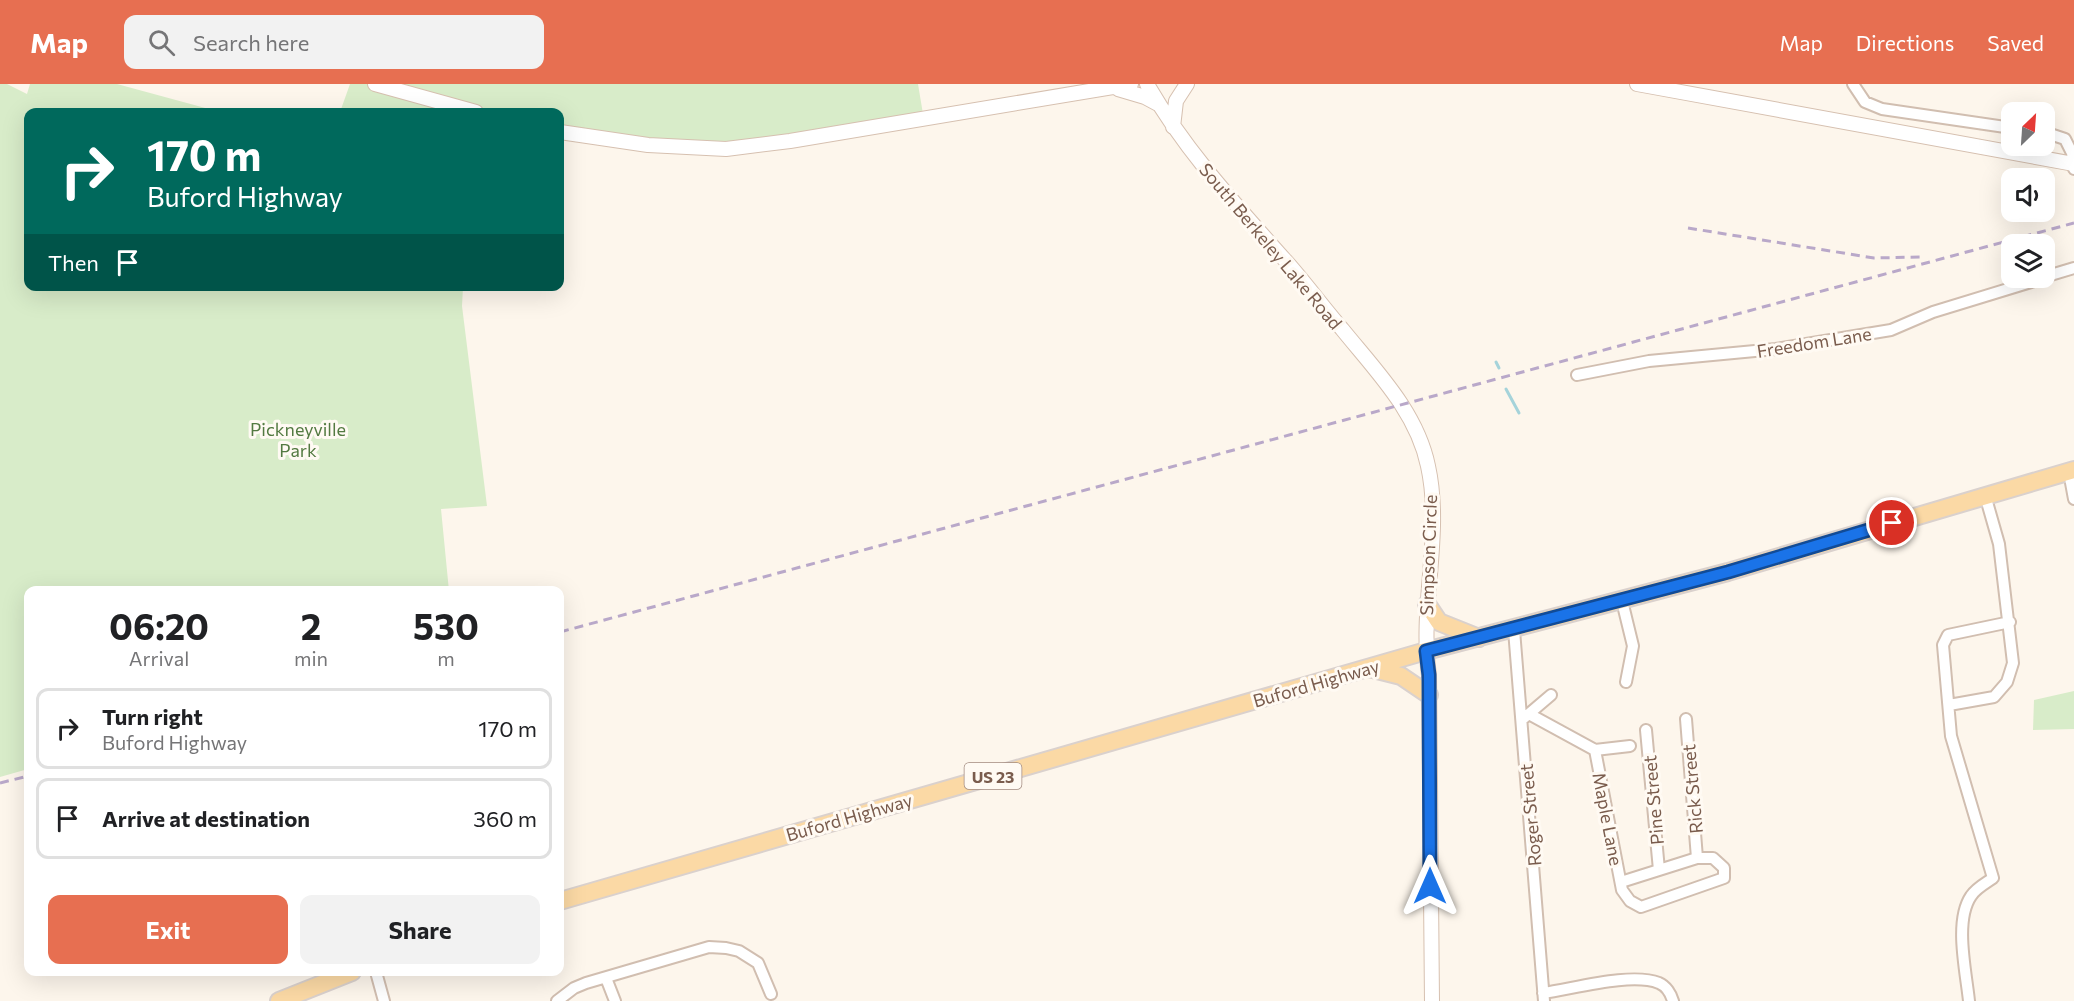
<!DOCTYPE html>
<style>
:root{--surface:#fff;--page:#f2f2f2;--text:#202124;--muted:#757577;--line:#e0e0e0;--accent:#e76f51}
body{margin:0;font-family:Commissioner,sans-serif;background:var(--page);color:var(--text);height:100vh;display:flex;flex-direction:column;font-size:22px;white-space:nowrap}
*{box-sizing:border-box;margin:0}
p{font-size:20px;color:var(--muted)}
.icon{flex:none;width:33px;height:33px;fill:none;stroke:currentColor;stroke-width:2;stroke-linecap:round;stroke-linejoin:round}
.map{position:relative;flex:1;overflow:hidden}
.sheet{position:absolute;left:24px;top:502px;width:540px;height:390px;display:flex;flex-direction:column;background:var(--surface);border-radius:12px;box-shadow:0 6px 24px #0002}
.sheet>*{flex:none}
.top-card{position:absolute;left:24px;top:24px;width:540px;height:183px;border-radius:12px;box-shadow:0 6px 24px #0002;background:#00695c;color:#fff;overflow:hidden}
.needle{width:39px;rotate:25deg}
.controls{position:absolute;left:2001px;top:18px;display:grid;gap:12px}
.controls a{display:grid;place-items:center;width:54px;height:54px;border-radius:12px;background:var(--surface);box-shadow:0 6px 24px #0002;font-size:30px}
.pin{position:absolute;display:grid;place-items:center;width:51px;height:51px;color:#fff;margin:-26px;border:3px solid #fff;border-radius:50%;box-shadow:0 2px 6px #0007}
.me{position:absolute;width:66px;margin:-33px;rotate:0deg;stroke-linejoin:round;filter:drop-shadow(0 0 4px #0008)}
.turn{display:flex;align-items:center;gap:21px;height:126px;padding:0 24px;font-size:27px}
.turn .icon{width:78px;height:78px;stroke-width:2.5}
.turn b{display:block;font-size:42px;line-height:51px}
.then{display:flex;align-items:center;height:57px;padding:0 24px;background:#0003;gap:12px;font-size:22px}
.eta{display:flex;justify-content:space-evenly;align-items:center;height:102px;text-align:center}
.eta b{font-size:36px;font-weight:700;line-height:42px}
.action{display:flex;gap:12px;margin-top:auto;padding:12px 24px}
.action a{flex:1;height:69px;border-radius:12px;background:var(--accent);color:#fff;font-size:24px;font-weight:700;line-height:69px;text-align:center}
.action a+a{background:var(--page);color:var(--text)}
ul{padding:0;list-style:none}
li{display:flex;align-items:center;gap:18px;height:81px;margin:0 12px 9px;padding:0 12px;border:3px solid var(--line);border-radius:12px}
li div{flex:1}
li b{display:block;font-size:22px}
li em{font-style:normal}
header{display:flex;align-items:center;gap:36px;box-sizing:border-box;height:84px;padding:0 30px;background:var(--accent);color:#fff}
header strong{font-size:28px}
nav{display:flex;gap:33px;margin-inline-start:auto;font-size:21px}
.search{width:420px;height:54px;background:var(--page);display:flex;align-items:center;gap:15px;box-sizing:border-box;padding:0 21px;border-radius:12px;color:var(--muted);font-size:22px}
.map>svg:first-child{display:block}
.green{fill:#d8ecc9}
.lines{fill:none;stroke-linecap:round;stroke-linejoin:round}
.stream{stroke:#a5d3da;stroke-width:3}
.street-casing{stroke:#d1beb0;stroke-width:14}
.secondary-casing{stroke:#d6c0b0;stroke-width:16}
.primary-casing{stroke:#dad1cd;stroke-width:20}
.street{stroke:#fff;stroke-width:10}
.secondary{stroke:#fff;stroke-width:14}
.primary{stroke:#fbd9a5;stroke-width:16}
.rail{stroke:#b9a8c9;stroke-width:3;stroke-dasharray:9 6;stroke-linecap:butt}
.route-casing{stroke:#114b97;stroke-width:15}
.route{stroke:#1a73e8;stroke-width:10}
.labels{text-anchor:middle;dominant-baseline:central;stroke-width:6;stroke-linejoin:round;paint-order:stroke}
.shield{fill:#fffaf3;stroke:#a28b7f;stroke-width:1.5}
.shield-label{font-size:16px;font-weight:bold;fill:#7a5c4d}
.street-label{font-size:18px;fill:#7a5c4d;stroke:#fffaf3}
.park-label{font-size:18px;fill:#537a41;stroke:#fffaf3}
</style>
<header>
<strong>Map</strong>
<div class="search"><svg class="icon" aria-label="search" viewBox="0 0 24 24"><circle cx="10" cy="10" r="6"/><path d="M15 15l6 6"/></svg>Search here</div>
<nav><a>Map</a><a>Directions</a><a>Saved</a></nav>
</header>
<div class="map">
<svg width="2074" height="917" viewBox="0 0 2074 917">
<rect width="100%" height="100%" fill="#fdf6ec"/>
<path class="green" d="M0 0H7L27 10 30 0H117L220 28H28V202L463 203 462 222 487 422 441 425 449 507H28V685L0 693Z
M350 0H918L923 30 724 60 649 56 560 42V28H509L495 25 485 28H340Z
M2074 607V645L2033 646 2034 616Z"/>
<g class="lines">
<path class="stream" d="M1496 278 1499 284
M1506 305 1519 329"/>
<g class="street-casing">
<path id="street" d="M1853 0 1865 18 1882 25 2012 44
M2044 48 2065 55 2072 69 2074 85
M2044 193 2074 184
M1577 291 1649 277 1776 265 1891 246 1933 228 2044 194
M2069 388 2074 415
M1622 517 1633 562 1626 598
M1514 546 1544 917
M1949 621 1994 613 2007 598 2013 579 1999 460 1985 411
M1529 630 1595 666 1622 806 1630 817 1641 823 1724 794V784L1713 774H1697L1621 798
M1524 634 1551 611
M1686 635 1697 774
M1646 646 1659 786
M1595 666 1630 662
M376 888 384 917
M606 894 615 917
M1543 909C1573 905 1631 888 1659 899 1666 902 1671 910 1673 917
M557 917 574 904 586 899 709 863 726 864 739 867 758 879 771 910
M1969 917C1966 887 1954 837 1971 812 1976 804 1986 799 1993 794L1951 652 1943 561 1948 551 2010 538"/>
</g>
<g class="secondary-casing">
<path id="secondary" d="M375 0 476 28
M1147 0C1184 65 1234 119 1284 175 1304 197 1322 222 1342 245 1376 287 1417 328 1428 382 1443 450 1419 522 1429 591L1432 917
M1637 0 2074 80
M1118 5 1145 13 1158 20
M1173 43 1176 17 1187 0
M560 48 648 61 726 65 790 57 1131 0"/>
</g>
<g class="primary-casing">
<path id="primary" d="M1427 520 1439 538 1479 554
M1369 584 1401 592 1429 611
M560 817 1426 567 1728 488 2074 386
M279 917 352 888"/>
</g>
<use href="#street" class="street"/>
<use href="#secondary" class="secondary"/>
<use href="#primary" class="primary"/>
<path class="rail" d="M1688 144 1874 174 1920 173
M560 548 2074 139
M0 699 28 692"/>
</g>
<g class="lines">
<g class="route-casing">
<path id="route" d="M1430 802 1429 591 1426 567 1728 488 1892 439"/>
</g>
<use href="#route" class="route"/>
</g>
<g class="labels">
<rect class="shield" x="964.5" y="679" width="57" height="26" rx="4.5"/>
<g class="shield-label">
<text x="993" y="692">US 23</text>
</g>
<g class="street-label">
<text transform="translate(1271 162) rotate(50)">South Berkeley Lake Road</text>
<text transform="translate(1814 258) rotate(-9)">Freedom Lane</text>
<text transform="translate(1428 471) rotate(-88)">Simpson Circle</text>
<text transform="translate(1316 599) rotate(-16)">Buford Highway</text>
<text transform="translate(1692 705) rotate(-95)">Rick Street</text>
<text transform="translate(1653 716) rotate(-95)">Pine Street</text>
<text transform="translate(1530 731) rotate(-95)">Roger Street</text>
<text transform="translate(849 733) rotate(-16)">Buford Highway</text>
<text transform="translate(1608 735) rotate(79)">Maple Lane</text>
</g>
<g class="park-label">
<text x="298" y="345">Pickneyville<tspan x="298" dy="21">Park</tspan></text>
</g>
</g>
</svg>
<div class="controls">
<a><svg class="needle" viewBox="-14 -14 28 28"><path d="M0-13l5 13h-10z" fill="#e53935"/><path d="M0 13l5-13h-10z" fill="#757577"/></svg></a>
<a><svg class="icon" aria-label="sound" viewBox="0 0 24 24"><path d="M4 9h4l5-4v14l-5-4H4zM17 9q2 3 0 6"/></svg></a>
<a><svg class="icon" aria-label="layers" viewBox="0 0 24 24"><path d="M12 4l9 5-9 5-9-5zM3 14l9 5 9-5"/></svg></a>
</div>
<div class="pin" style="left:1892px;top:439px;background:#d93025"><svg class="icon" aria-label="arrive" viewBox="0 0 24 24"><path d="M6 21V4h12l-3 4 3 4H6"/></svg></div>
<svg class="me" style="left:1430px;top:802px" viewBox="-20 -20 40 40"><path d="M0-17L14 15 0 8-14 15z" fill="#1a73e8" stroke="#fff" stroke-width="4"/></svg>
<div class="top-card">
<div class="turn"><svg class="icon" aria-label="right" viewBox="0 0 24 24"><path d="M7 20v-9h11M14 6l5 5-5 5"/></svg><div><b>170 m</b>Buford Highway</div></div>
<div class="then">Then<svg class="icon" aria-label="arrive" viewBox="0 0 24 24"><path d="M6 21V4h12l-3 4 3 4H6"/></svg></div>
</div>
<section class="sheet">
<div class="eta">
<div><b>06:20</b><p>Arrival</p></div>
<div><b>2</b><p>min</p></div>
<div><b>530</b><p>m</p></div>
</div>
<ul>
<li><svg class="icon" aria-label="right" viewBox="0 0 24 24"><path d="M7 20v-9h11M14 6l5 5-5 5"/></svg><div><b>Turn right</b><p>Buford Highway</p></div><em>170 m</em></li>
<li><svg class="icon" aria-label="arrive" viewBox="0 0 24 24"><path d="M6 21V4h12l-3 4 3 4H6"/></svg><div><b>Arrive at destination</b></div><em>360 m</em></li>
</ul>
<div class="action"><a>Exit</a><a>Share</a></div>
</section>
</div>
